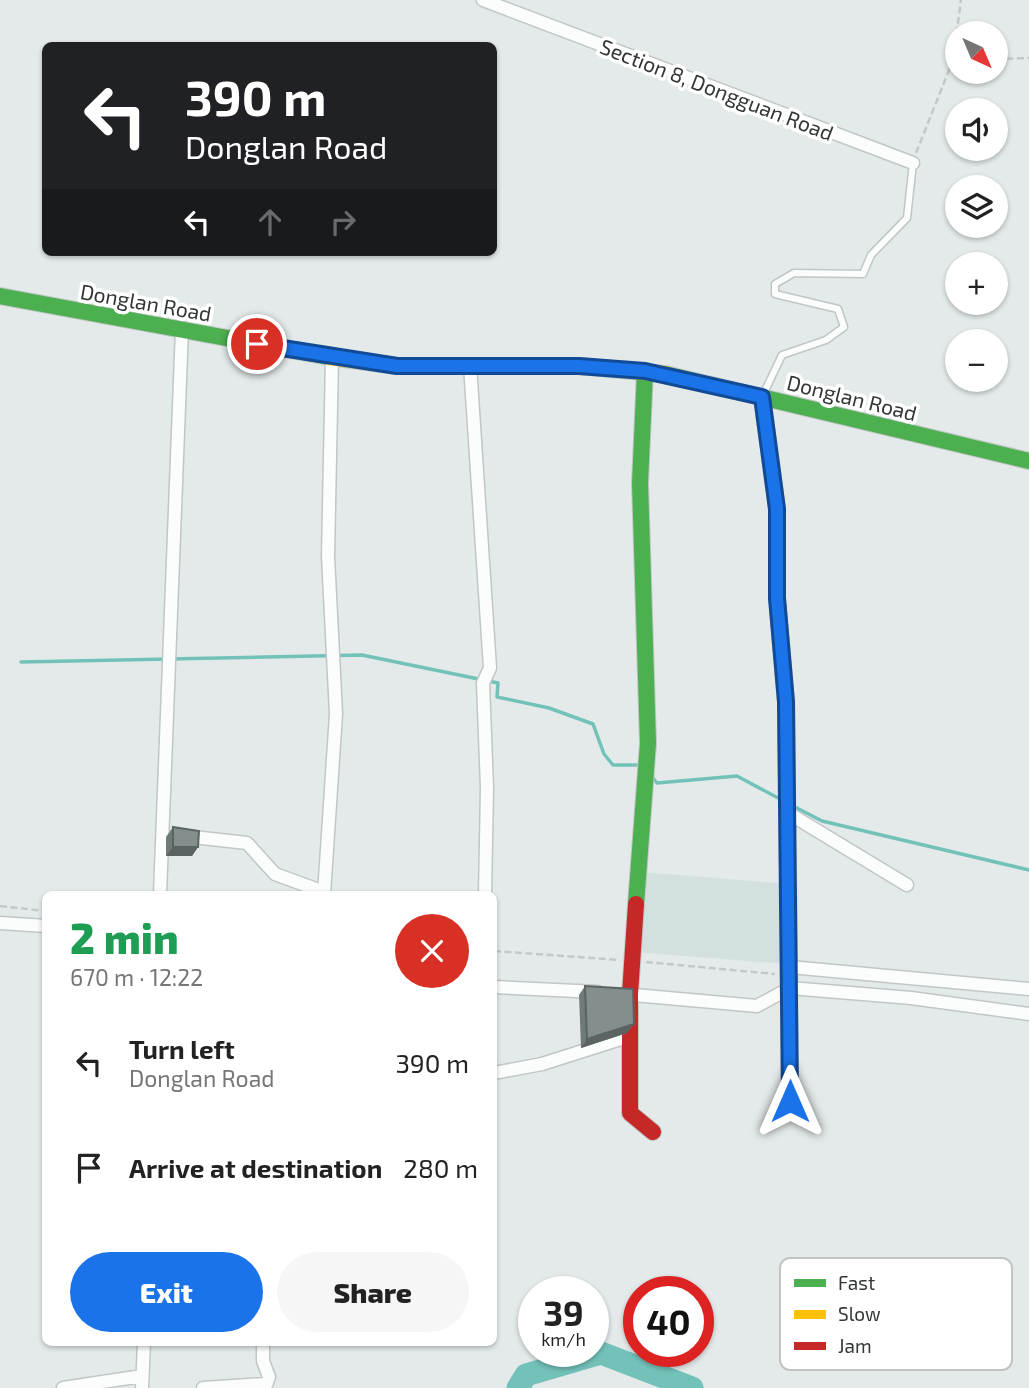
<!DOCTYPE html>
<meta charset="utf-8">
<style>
:root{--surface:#fff;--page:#f6f6f6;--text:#222;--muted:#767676;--accent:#1a73e8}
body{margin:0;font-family:"Exo 2",sans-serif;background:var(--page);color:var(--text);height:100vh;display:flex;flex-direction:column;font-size:26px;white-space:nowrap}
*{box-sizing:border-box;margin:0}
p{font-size:23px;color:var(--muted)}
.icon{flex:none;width:38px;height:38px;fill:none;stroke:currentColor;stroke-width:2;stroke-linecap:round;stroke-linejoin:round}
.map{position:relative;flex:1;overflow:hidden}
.drawer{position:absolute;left:42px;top:891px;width:455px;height:455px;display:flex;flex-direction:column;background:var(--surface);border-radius:10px;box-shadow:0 2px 5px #0004}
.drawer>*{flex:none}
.top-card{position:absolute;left:42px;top:42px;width:455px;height:214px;border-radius:10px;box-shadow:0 2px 5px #0004;background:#202124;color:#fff;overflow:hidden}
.needle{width:46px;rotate:136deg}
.controls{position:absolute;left:945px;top:21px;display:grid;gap:14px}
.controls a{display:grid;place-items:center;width:63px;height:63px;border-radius:50%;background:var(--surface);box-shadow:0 2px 5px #0004;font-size:35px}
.speed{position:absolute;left:518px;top:1276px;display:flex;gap:14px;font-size:35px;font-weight:700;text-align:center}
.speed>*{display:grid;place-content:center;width:91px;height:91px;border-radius:50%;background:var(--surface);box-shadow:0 2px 5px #0004;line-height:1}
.speed small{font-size:18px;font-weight:400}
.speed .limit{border:10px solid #d22;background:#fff;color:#111}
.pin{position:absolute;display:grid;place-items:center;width:60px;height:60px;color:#fff;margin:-30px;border:4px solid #fff;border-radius:50%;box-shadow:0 2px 7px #0007}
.me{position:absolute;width:77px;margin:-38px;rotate:0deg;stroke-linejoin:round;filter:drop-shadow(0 0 5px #0008)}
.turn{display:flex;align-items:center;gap:24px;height:147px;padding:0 28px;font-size:32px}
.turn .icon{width:91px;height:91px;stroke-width:2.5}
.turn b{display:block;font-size:49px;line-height:60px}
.lanes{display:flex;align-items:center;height:66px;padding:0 28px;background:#0003;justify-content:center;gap:35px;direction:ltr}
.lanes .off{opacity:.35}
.round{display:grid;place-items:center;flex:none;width:74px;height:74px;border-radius:37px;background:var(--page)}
.overview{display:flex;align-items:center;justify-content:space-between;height:119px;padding:0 28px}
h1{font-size:42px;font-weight:800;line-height:52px;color:#1e9e55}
.cta{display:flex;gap:14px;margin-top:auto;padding:14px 28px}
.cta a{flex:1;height:80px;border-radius:42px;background:var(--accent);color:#fff;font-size:28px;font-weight:800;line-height:80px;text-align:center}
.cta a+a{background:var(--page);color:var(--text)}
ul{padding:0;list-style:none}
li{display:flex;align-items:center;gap:21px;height:105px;padding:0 28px}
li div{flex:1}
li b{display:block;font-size:26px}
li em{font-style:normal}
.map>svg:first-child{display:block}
.built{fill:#d2e1e0}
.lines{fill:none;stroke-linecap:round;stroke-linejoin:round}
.stream{stroke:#73c2ba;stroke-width:3.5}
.river{stroke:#73c2ba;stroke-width:23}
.lane-casing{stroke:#c1c6c6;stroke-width:9}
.street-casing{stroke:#c1c6c6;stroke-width:15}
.fast-casing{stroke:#c1c6c6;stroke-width:18}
.slow-casing{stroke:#c1c6c6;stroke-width:18}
.jam-casing{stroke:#c1c6c6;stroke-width:18}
.path{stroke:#c5c8c8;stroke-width:2.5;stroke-dasharray:7 3.5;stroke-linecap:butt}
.lane{stroke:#fbfcfc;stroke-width:6}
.street{stroke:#fbfcfc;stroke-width:12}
.fast{stroke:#4caf50;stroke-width:16}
.slow{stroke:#ffc107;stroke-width:16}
.jam{stroke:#c62828;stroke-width:16}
.wall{fill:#717a7a}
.shaded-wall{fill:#5c6363}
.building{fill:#838e8e;stroke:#5c6363;stroke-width:2}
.route-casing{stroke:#114b97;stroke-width:18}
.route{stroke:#1a73e8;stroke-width:12}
.labels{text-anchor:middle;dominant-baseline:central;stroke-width:7;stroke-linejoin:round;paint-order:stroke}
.street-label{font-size:21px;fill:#323736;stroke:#fff}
.key{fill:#fff;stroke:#c2c3c3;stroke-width:2}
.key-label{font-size:19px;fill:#323736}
</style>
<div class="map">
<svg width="1029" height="1388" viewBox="0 0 1029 1388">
<rect width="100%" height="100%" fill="#e4eaea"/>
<path class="built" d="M641 872 788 884 787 964 635 952Z"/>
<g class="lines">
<path class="stream" d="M21 662 362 655 498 683 497 697 549 708 593 724 604 754 613 765H640
M653 778 657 783 737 776 780 799
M793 806 822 821 1029 870"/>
<path class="river" d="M518 1388 526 1375 601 1353 692 1388"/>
<g class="lane-casing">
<path id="lane" d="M763 395 782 355 826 340 844 327 838 309 775 294V284L794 273 863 274 871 255 907 218 913 163"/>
</g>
<g class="street-casing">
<path id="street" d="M483 0 913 163
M470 365 490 668 483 683 487 788 485 894
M788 813 907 885
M184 836 247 843 275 874 324 892
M160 894 182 329
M324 894 336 714 328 556 332 358
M0 923 46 926
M790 967 1029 989
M494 987 598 992
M623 994 757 1006 790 988 911 998 1029 1014
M494 1073 542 1064 630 1036
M263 1342V1361L269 1377 265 1388
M63 1388 142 1376
M142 1388 144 1342
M203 1388 265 1384"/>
</g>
<g class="fast-casing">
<path id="fast" d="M0 296 329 357
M665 374 1029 461
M762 397 777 509V599L786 702 789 961
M636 904 648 743 640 483 645 371"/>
</g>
<g class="slow-casing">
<path id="slow" d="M329 357 397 366H579L665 374"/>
</g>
<g class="jam-casing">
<path id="jam" d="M636 904 630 994V1113L653 1132
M789 961 790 1101"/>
</g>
<path class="path" d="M996 59 1029 58
M916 153 953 60 961 0
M0 906 46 911
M494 951 618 960
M646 962 775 974"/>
<use href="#lane" class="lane"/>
<use href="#street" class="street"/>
<use href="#fast" class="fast"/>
<use href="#slow" class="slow"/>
<use href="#jam" class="jam"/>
</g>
<path class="wall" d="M173 827 198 847 192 856H166V837Z
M585 986 627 1033 581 1048 579 995Z"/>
<path class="shaded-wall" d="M173 847H198L192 856H166Z
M634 1024 627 1033 581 1048 587 1039Z"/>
<path class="building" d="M173 827 199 831 198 847H173Z
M585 986 633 989 634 1024 587 1039Z"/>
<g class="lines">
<g class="route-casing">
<path id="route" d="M257 344 397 366H579L645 371 762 397 777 509V598L786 702 790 1101"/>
</g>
<use href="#route" class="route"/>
</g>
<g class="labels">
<g class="street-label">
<text transform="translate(717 89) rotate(21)">Section 8, Dongguan Road</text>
<text transform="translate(146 302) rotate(10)">Donglan Road</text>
<text transform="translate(852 397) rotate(14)">Donglan Road</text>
</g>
</g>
<rect x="780" y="1258" width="232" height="112" rx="10" class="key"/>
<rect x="794" y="1279" width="32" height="8" fill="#4caf50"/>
<rect x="794" y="1310" width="32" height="9" fill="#ffc107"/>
<rect x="794" y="1342" width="32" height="8" fill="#c62828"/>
<g class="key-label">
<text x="838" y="1290">Fast</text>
<text x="838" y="1321">Slow</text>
<text x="838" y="1353">Jam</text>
</g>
</svg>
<div class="controls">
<a><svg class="needle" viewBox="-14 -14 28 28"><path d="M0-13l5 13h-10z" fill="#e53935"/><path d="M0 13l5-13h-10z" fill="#767676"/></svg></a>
<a><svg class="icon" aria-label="sound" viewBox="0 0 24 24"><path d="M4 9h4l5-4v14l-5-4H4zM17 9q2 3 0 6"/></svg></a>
<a><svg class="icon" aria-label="layers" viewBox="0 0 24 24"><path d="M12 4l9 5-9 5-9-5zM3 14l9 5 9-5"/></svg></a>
<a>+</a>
<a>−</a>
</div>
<div class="speed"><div>39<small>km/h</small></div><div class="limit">40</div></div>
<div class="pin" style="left:257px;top:344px;background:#d93025"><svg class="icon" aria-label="arrive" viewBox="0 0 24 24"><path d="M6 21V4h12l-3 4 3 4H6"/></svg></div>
<svg class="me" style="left:790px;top:1101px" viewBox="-20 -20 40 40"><path d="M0-17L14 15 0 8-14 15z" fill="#1a73e8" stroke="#fff" stroke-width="4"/></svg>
<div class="top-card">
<div class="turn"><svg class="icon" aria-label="left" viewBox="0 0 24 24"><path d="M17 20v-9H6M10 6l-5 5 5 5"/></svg><div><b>390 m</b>Donglan Road</div></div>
<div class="lanes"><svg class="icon" aria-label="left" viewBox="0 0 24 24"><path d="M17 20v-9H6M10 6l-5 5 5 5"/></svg><svg class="icon off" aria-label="ahead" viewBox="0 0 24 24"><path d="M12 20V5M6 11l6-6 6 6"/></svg><svg class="icon off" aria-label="right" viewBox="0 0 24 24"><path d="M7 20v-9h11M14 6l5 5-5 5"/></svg></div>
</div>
<section class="drawer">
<div class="overview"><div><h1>2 min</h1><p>670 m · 12:22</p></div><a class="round" style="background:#d93025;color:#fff"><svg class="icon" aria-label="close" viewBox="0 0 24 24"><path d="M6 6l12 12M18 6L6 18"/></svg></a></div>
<ul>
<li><svg class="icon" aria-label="left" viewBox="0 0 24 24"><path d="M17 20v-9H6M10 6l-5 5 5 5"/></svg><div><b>Turn left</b><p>Donglan Road</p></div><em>390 m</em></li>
<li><svg class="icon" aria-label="arrive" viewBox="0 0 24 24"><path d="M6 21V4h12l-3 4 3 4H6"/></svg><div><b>Arrive at destination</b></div><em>280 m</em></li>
</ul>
<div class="cta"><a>Exit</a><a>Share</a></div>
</section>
</div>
